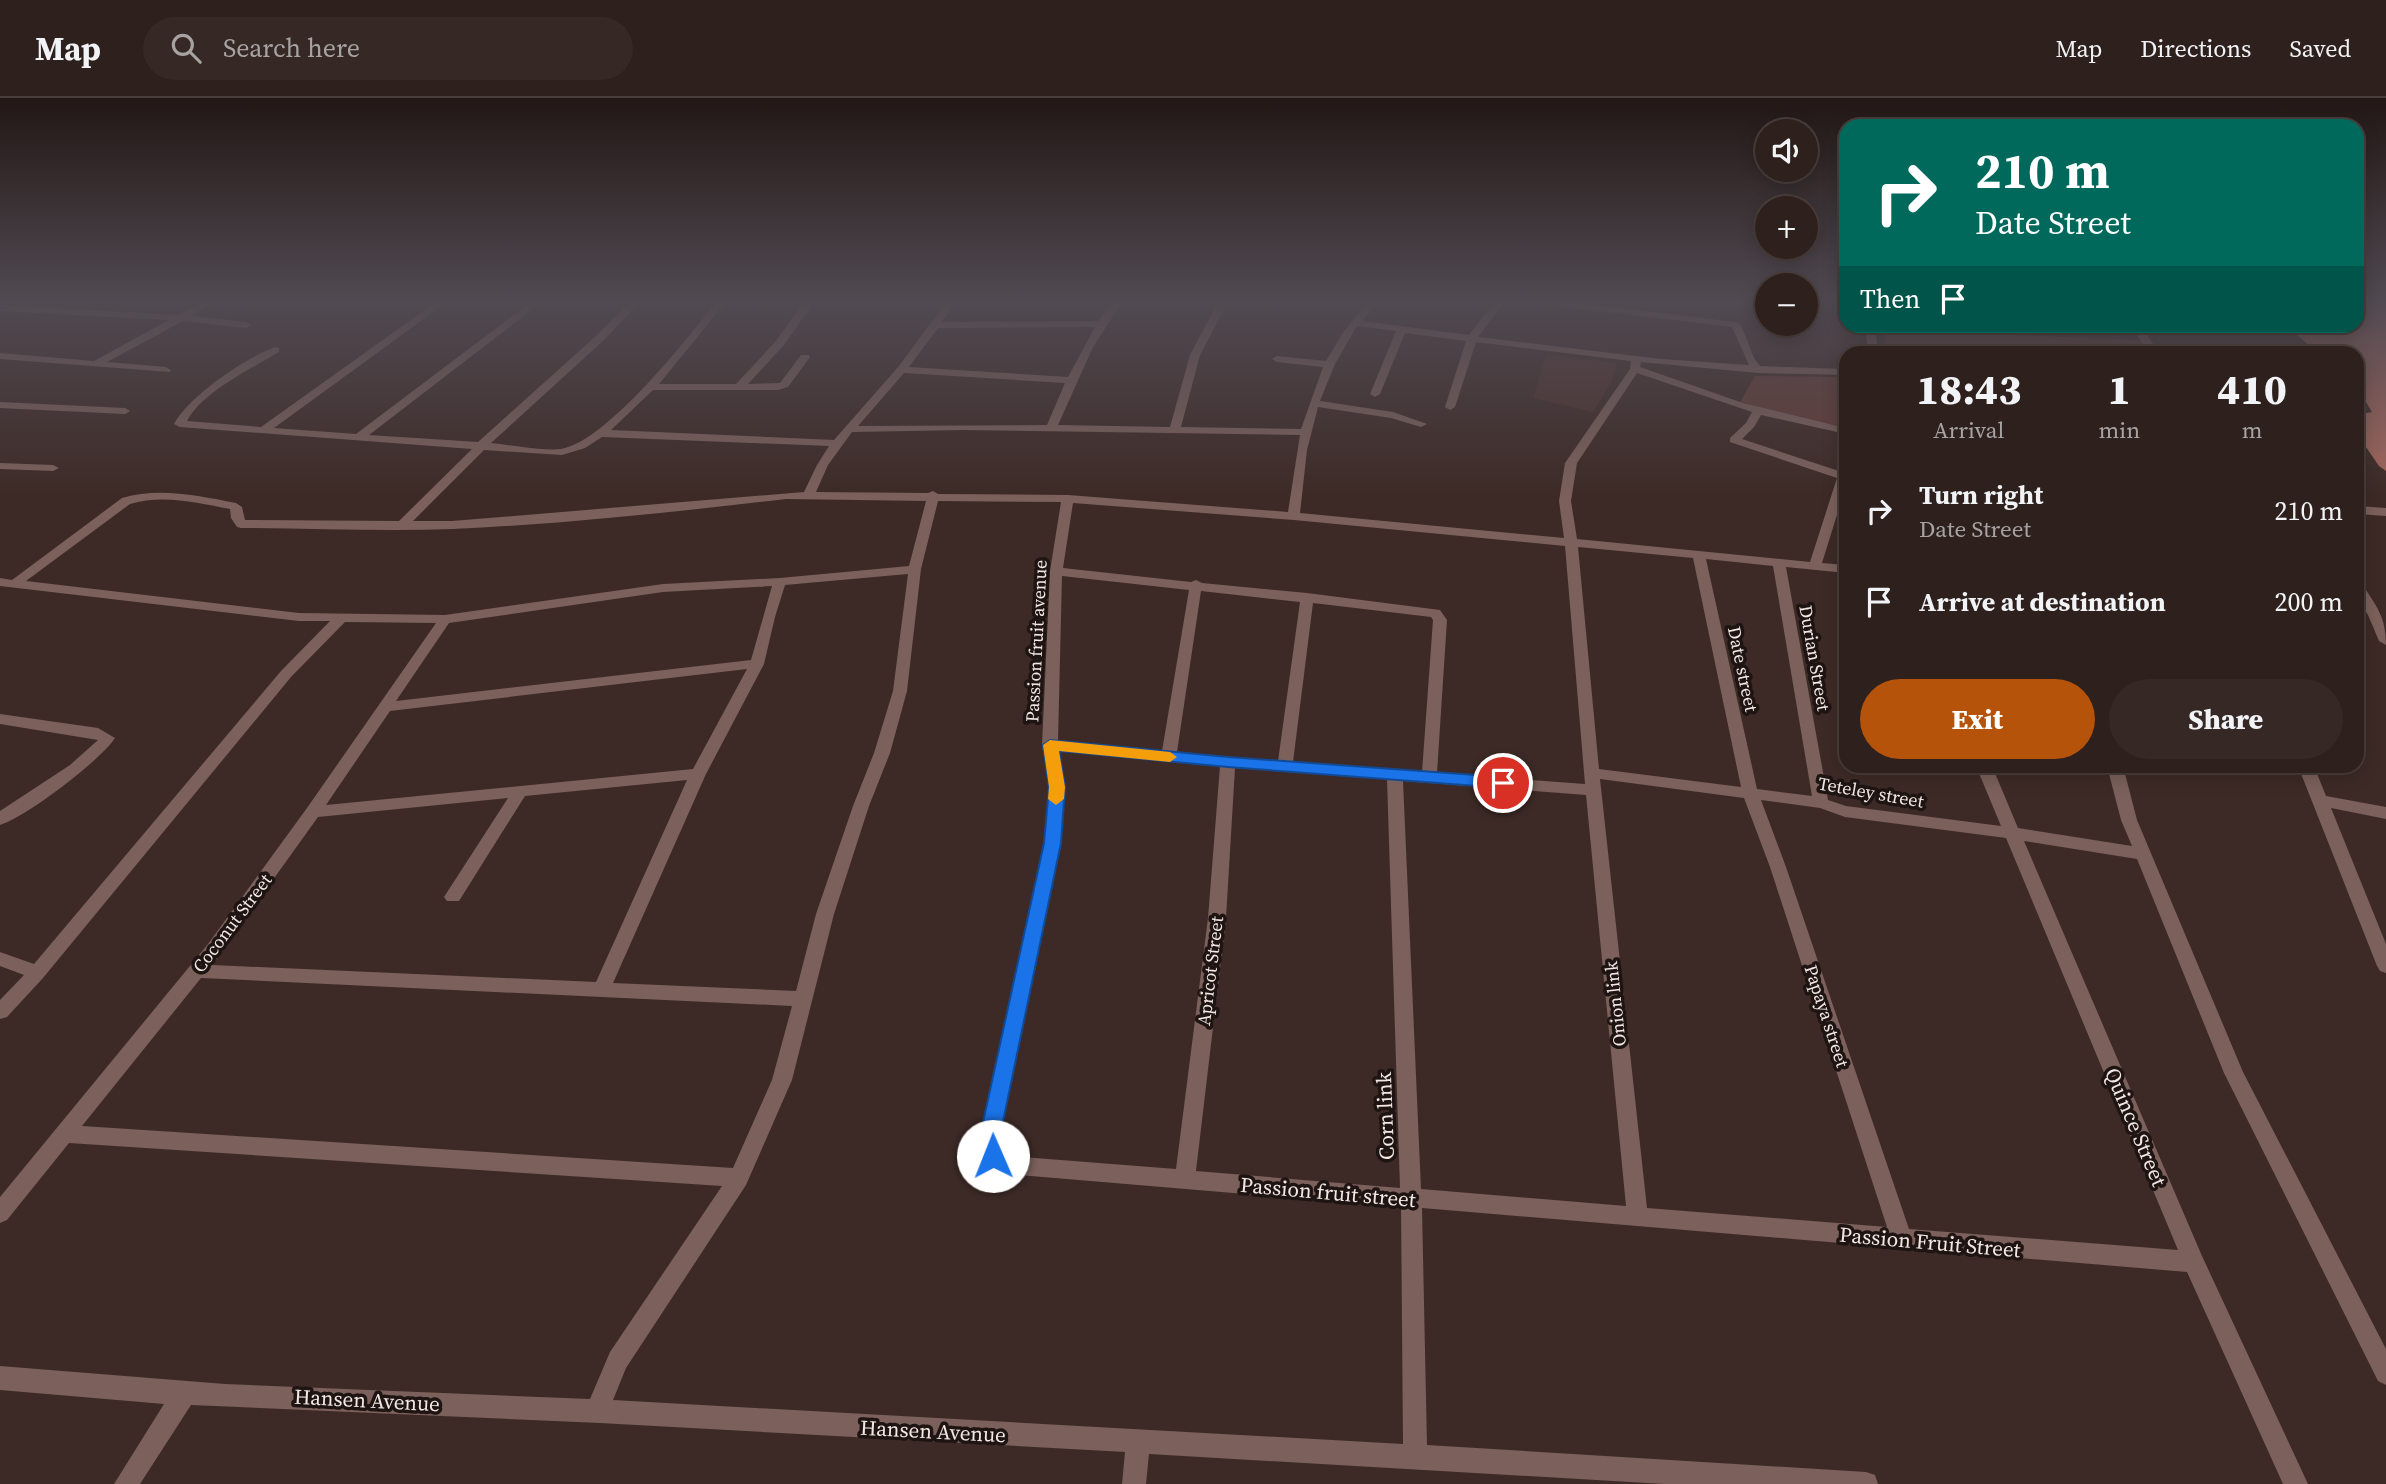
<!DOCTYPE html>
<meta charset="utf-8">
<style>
:root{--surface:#2e201c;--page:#362825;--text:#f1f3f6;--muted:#a7a3a3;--line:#493e3b;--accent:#b45309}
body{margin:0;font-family:"Source Serif 4",serif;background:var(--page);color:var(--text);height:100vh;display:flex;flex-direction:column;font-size:26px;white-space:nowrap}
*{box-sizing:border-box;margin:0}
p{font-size:23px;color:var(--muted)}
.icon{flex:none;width:38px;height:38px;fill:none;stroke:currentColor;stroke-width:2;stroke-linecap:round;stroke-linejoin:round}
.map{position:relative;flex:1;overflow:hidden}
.drawer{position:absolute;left:1839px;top:248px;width:525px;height:427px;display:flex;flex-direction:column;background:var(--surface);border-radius:21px;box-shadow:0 4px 18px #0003,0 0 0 2px var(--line)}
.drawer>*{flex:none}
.hud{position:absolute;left:1839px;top:21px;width:525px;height:214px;border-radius:21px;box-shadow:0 4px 18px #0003,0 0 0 2px var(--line);background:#00695c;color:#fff;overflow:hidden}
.tools{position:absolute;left:1755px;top:21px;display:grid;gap:14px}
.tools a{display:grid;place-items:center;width:63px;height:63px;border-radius:50%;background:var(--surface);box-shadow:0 4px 18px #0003,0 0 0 2px var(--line);font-size:35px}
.pin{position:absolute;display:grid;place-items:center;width:60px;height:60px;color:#fff;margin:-30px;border:4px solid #fff;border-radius:50%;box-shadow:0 2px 7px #0007}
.me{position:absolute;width:77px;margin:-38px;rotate:359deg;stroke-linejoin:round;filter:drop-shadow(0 0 5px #0008)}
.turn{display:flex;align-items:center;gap:24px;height:147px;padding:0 21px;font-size:32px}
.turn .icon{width:91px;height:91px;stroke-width:2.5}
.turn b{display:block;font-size:49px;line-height:60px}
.then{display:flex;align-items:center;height:66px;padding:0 21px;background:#0003;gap:14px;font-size:26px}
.eta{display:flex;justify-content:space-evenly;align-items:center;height:119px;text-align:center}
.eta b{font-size:42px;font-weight:800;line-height:49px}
.cta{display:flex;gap:14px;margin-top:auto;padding:14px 21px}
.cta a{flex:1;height:80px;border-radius:42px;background:var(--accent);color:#fff;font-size:28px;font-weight:800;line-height:80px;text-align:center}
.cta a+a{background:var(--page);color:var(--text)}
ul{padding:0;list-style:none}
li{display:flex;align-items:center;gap:21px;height:91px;padding:0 21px}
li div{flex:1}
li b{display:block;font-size:26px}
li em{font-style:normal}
header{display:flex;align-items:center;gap:42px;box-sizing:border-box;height:98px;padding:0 35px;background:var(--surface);border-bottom:2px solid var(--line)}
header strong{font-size:33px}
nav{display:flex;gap:38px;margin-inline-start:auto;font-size:24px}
.search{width:490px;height:63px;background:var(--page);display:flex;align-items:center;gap:18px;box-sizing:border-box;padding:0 24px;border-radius:38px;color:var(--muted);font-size:26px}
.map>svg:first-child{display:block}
.built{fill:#4c312c}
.green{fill:#633b34}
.water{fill:#a4685d}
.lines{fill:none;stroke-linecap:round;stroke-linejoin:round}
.street{fill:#7b605b;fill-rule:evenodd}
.route{fill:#1a73e8;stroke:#114b97;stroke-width:2}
.slow{fill:#f59e0b}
.labels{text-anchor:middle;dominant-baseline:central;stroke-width:7;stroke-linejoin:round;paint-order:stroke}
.street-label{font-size:18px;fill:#f4e7e4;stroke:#1e1513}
.near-street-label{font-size:21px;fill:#f4e7e4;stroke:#1e1513}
</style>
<header>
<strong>Map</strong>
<div class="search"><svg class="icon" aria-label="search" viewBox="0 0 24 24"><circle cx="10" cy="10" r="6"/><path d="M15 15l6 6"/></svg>Search here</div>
<nav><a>Map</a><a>Directions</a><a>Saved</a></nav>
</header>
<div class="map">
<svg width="2386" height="1386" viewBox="0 0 2386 1386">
<rect width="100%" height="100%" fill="#3d2a26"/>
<path class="built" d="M1546 257 1617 265 1611 285 1593 314 1533 300Z"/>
<path class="green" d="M1884 232 2141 242 2152 255H1886Z
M1755 278 1846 279V329L1801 321 1740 304Z"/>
<path class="water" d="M2357 204H2386V373L2379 368 2357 336V317L2372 314 2357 289V256L2307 255 2312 250 2287 228H2357Z"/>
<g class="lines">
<path class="street" d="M203 204H215L191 218 246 224 251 227 246 230 183 223 107 264 166 269 171 272 170 274 0 261V255L94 263 169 222 0 213V207L179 217Z
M436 204H447L274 330 356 336 531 204H542L369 337 478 344 596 238 630 204H640L604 242 491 345C511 347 541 353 561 351 606 344 688 240 716 204H726L659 286H736L776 243 804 204H814L784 247 748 286 780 285 801 257H809L810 259 788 289 778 292H653L611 332 834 342 899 268 946 204H956L942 224 1098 223 1112 204H1122L1093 249 1058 327 1170 329 1190 257 1218 204H1228L1200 257 1181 329 1301 331 1323 269 1277 264 1272 261 1277 258 1326 263 1344 233 1368 204H1378L1362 223 1469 237 1494 204H1504L1478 239 1661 261 1749 267 1732 229 1549 207 1544 204H1570L1736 224 1741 227 1754 260 1760 268 1846 271V277L1758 275 1641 264 1640 269 1743 305 1846 330V336L1761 317 1754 329 1742 341 1839 373 1842 368 1846 367V388L1822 465 1846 467V475L1786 469 1828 702 1846 708 2001 728 1976 668H1992L2018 730 2132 748 2121 722 2107 668H2123L2137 722 2243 974 2386 1251V1287L2378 1283 2224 975 2137 761 2024 743 2202 1158 2308 1386H2283L2187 1174 1422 1110 1427 1347 1866 1374 1875 1377 1878 1386H1664L1149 1356 1146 1386H1122L1125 1354 600 1325 191 1307 140 1386H114L164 1306 0 1292V1268L225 1286 590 1301 610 1254 722 1088 69 1045 7 1122 0 1125V1099L208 846 307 710 436 525 345 524 291 579 43 880 7 919 0 921V902L24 877 0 868V854L34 866 281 573 330 523H299L0 488V480L12 482 122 400C160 389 198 398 236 405L242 409 245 422 399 423 472 351 180 329 174 326C189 298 245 260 275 249L279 250V254C251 271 202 294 187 323L261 329ZM1357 228 1396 233 1370 296 1375 299 1380 296 1405 235 1466 243 1445 309 1450 312 1455 309 1476 244 1631 263 1630 271 1565 365 1559 403 1564 440 1300 415 1307 352 1318 309 1391 320 1421 329 1427 326 1393 314 1320 303 1335 266ZM1095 229 1068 279 909 269 938 230ZM904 275 1065 285 1047 327 858 328ZM1637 275 1752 314 1746 325 1730 340V344L1837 380 1810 464 1577 441 1571 403 1577 365ZM964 332 1300 337 1288 414 1068 397 938 396 933 393 928 395 816 394 828 367 852 334ZM602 339 829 348 817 367 804 394 452 423H413L484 352 562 357 585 350ZM786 401 926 403 909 468 780 480 663 486 445 517 299 515 26 483 130 406C163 396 198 405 230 411L231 420 237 429 241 430C312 430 383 434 453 431 564 426 676 414 786 401ZM938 403 1061 404 1050 473 1042 647 1049 689 1045 745 980 1038 986 1064 1008 1076 1401 1109 1403 1346 613 1302 626 1270 746 1087 792 982 834 816 869 708 890 655 907 593 921 471ZM1073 405 1294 422 1565 448 1585 686 1437 675 1447 522 1440 512 1307 495 1202 485 1196 482 1191 484 1063 470ZM1578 449 1693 460 1741 689 1599 671ZM1706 461 1773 468 1812 698 1757 691ZM908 476 893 593 874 655 853 708 816 816 796 893 613 885 706 676 764 566 775 519 785 487ZM1062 478 1189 492 1162 653 1058 643ZM772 488 751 562 396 603 449 525 663 494ZM1201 493 1300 504 1278 663 1177 654ZM1313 505 1431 519 1433 522 1422 674 1293 664ZM747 571 693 671 326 707 390 613ZM1059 653 1220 668 1208 820 1176 1071 1011 1058 1002 1053 1000 1038 1061 745 1065 689ZM1235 670 1387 681 1400 1090 1196 1073 1226 820ZM1600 681 1744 700 1770 769 1887 1129 1647 1110ZM687 682 596 884 212 867 318 719 508 700 444 799 447 803H459L525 698ZM1403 683 1586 697 1626 1108 1421 1091ZM1761 702 1820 710 1845 719 2006 740 2178 1152 1909 1131 1786 769ZM201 880 792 908 772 982 733 1070 82 1028Z
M1865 228H1875L1878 256H1868Z
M2131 228H2141L2160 256H2150Z
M0 304 125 310 130 313 125 316 0 310Z
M0 365 53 367 59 370 53 373 0 371Z
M2357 408 2386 410V418L2357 416Z
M2357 485 2362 486C2377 509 2386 519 2386 547L2379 543 2368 517 2357 500Z
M0 616 98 630 115 640C100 663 26 719 0 727V713L70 667 98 642 0 626Z
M2298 668H2314L2326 698 2386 709V721L2331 710 2386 846V875L2380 873 2377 868Z"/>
</g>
<linearGradient id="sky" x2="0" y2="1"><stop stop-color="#221715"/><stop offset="0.51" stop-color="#514a52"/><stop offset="1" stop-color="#514a52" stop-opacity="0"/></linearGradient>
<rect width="2386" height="398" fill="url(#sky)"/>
<path class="route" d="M1050 642 1228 659 1503 679 1511 685 1503 690 1228 669 1059 653 1065 689 1061 745 1000 1038 1004 1058 1001 1065 993 1068 986 1065 980 1038 1044 745 1049 689 1043 647Z"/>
<path class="slow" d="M1050 642 1170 654 1177 659 1170 664 1059 653 1065 689 1064 701 1056 707 1048 701 1049 689 1043 647Z"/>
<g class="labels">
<g class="street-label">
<text transform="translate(1036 543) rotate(-87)">Passion fruit avenue</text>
<text transform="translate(1815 560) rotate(80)">Durian Street</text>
<text transform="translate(1743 571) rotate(78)">Date street</text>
<text transform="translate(1871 694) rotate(10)">Teteley street</text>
<text transform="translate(232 825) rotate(-53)">Coconut Street</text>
<text transform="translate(1210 873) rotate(-83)">Apricot Street</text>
<text transform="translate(1615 906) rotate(-96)">Onion link</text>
<text transform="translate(1827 918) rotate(72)">Papaya street</text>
</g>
<g class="near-street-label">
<text transform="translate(1385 1018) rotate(-92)">Corn link</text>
<text transform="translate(2136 1029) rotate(67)">Quince Street</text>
<text transform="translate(1328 1094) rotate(5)">Passion fruit street</text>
<text transform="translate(1930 1144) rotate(5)">Passion Fruit Street</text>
<text transform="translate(367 1302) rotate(3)">Hansen Avenue</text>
<text transform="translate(933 1333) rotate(3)">Hansen Avenue</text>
</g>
</g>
</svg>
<div class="tools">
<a><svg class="icon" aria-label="sound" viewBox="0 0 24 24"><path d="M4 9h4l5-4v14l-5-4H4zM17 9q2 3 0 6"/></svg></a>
<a>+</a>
<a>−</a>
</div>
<div class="pin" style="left:1503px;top:685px;background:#d93025"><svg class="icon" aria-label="arrive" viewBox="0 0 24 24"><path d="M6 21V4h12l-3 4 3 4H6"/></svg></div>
<svg class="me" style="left:993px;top:1058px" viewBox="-20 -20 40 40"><circle r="19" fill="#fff"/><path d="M0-13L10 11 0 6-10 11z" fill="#1a73e8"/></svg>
<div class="hud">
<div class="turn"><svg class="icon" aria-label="right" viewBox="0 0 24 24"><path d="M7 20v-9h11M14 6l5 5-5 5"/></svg><div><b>210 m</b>Date Street</div></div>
<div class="then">Then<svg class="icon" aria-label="arrive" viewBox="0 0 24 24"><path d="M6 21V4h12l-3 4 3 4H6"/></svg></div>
</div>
<section class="drawer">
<div class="eta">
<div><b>18:43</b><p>Arrival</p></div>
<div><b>1</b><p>min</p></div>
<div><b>410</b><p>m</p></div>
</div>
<ul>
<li><svg class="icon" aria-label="right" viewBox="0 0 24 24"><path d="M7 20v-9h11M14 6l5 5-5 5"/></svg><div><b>Turn right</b><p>Date Street</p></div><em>210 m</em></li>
<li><svg class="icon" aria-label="arrive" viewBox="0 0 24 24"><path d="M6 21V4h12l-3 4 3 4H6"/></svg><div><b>Arrive at destination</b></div><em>200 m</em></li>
</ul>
<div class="cta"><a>Exit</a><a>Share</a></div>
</section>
</div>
